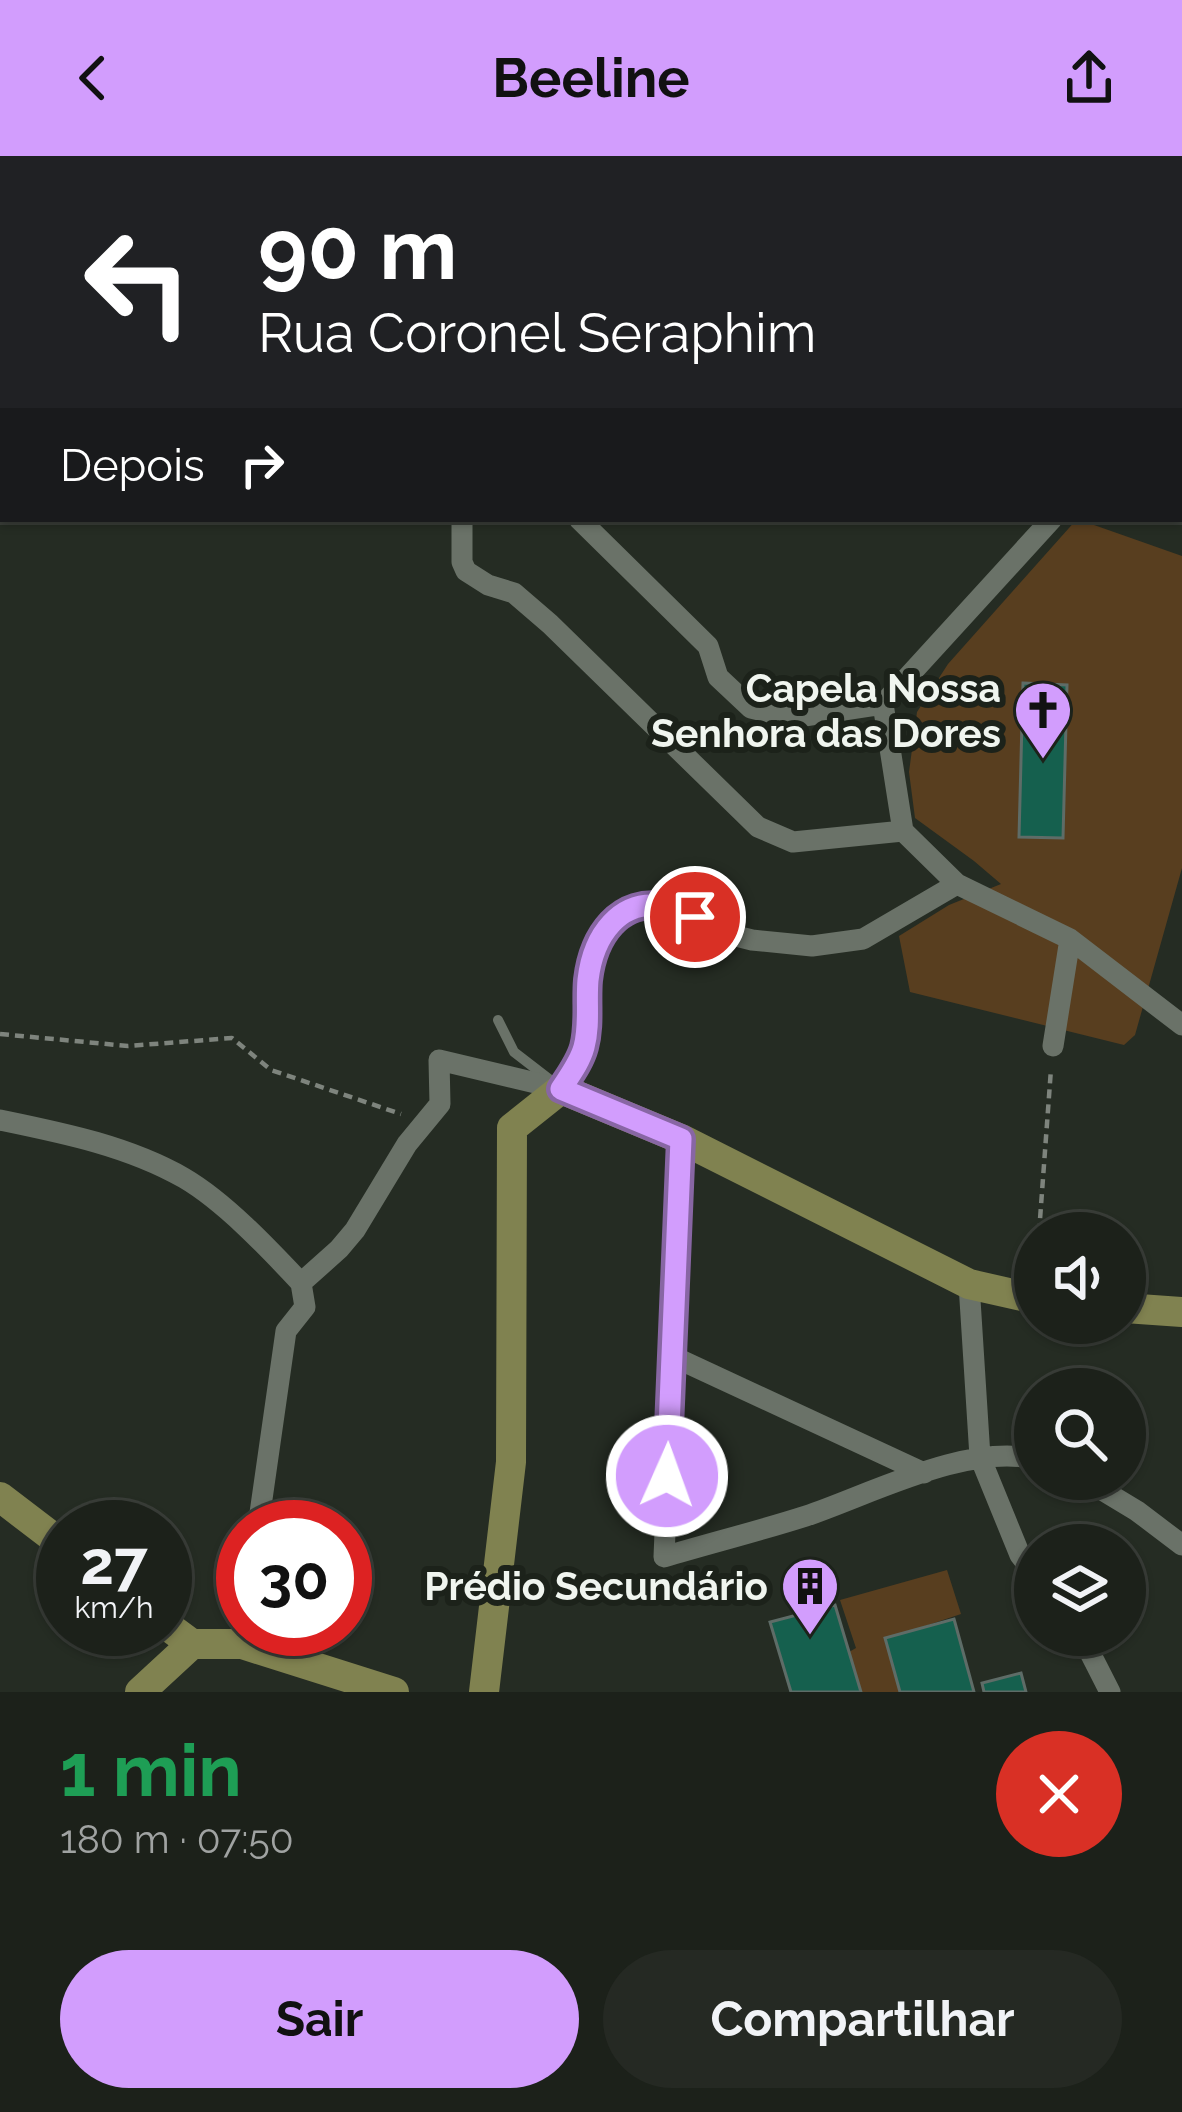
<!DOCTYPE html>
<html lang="pt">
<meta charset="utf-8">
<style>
:root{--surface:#1c211a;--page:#252923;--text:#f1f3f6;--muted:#a0a3a2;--line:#3a3e39;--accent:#d29dfd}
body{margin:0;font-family:Raleway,sans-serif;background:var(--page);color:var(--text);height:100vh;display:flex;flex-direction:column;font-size:45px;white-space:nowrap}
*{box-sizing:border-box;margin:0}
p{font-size:39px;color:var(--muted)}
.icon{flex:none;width:66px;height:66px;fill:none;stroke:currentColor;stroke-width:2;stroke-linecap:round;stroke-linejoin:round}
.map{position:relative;height:1536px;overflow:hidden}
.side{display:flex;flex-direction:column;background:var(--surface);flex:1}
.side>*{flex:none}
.hud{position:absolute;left:0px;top:0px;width:1182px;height:366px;box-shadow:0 3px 9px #0004,0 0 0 3px var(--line);background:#202124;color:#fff;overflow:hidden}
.controls{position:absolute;left:1014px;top:1056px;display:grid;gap:24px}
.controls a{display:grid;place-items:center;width:132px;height:132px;border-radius:50%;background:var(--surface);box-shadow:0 3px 9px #0004,0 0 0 3px var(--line);font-size:60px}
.speed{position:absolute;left:36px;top:1344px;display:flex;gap:24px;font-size:60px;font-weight:700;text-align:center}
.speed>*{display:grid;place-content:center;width:156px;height:156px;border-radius:50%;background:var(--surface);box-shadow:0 3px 9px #0004,0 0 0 3px var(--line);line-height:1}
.speed small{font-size:30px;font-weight:400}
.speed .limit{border:18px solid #d22;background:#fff;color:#111}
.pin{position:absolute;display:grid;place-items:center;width:102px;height:102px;color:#fff;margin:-51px;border:6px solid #fff;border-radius:50%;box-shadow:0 3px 12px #0007}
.me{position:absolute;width:132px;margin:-66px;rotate:2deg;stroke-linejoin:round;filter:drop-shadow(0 0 9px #0008)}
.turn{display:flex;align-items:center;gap:42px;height:252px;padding:0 60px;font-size:54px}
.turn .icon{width:156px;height:156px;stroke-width:2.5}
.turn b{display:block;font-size:84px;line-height:102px}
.then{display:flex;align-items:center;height:114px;padding:0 60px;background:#0003;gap:24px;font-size:45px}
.round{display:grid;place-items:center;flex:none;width:126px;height:126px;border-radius:63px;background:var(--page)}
.overview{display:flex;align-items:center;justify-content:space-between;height:204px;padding:0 60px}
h1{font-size:72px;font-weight:700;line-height:90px;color:#1e9e55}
.button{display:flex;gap:24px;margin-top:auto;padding:24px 60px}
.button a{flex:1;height:138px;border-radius:72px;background:var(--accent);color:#111;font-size:48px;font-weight:700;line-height:138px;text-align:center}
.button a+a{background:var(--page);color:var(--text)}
header{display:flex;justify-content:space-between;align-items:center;height:156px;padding:0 60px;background:var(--accent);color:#111;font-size:54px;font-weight:700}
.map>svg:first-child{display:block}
.green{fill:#583e1f}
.building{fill:#15604e;stroke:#5e6c67;stroke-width:3}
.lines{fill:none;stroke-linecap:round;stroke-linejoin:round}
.path{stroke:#7e847d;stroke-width:4.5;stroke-dasharray:9 6;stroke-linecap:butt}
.lane{stroke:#6a7268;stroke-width:10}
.street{stroke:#6a7268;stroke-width:21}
.secondary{stroke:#808250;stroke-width:30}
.route-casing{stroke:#8866a4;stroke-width:30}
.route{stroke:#d29dfd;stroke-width:21}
.labels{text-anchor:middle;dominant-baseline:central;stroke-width:12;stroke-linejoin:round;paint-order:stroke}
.poi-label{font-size:39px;font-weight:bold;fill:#f0f5ef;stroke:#1c221a;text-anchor:end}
</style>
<header><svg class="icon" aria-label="back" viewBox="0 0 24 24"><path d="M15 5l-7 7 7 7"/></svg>Beeline<svg class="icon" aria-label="share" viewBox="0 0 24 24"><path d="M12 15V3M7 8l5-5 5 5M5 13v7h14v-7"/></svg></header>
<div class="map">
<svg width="1182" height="1536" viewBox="0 0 1182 1536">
<rect width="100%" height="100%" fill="#252c23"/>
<path class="green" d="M1077 363 1182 400V712L1135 879 1124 889 910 836 899 780 949 749 1001 728 974 705 915 662 909 616 917 556 948 508Z
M947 1414 961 1458 886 1483 900 1536H861L849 1496 856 1492 840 1444Z"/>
<path class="building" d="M1023 527 1067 529 1063 682 1019 681Z
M835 1449 861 1536H791L770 1466Z
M954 1463 974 1536H900L885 1482Z
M1021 1517 1026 1536H984L982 1527Z"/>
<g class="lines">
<path class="path" d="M0 878 128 890 232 882 271 914 401 958
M1039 1077 1051 913"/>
<path class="lane" d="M1179 340H1182
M498 864 514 896 549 923"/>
<path class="street" d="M1179 72 1182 74
M0 84 3 85
M1179 151 1182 138
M462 363V406L466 415 488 429 514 437 550 468 758 671 793 686 903 675
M579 363 708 490 718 521 751 552 791 562 883 548
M1052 363 883 548 903 675 957 728 1070 783 1182 869
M1053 890 1070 783
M0 964C63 977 128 990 184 1022 225 1046 269 1093 301 1127
M681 983 664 1401C711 1387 759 1375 806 1360 871 1338 967 1287 1035 1303
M969 1128 980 1301 1020 1399 1035 1418
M672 1200 924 1317
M1084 1323 1137 1355 1182 1389
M258 1371 286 1175 305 1151 301 1127 339 1093 355 1074 407 988 440 948 439 904 561 933 584 894 589 816 596 791 601 778 618 759 633 752 668 751 695 761 720 776 752 784 812 790 863 783 957 728
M1081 1479 1110 1536"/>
<path class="secondary" d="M1125 1152 1182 1156
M0 1341 63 1389
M165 1468 192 1488H242L394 1536
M140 1536 192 1488
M484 1536 511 1306 512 972 561 933 681 983 969 1128 1035 1143"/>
</g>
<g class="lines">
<g class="route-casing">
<path id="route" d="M667 1320 681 983 561 933C570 919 580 906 584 891 590 869 586 846 588 824 593 781 619 740 668 751 677 753 686 758 695 761"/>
</g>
<use href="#route" class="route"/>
</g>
<defs>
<g id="church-pin" transform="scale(3)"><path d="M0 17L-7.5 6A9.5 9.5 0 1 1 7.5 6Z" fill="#d29dfd" stroke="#1c221a"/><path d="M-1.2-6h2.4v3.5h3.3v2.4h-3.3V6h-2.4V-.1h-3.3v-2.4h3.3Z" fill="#111"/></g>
<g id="building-pin" transform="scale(3)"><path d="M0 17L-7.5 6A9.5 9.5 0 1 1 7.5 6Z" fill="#d29dfd" stroke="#1c221a"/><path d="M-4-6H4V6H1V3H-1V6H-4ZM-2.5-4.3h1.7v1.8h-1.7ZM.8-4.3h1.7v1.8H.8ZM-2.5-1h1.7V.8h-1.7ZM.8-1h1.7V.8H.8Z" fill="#111"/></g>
</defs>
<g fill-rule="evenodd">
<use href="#church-pin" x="1043" y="554"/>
<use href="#building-pin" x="810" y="1430"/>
</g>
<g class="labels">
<g class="poi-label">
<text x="1001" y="532">Capela Nossa<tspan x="1001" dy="45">Senhora das Dores</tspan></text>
<text x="768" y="1430">Prédio Secundário</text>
</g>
</g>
</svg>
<div class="controls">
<a><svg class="icon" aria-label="sound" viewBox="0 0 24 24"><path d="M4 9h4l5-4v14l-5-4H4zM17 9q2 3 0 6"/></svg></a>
<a><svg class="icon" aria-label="search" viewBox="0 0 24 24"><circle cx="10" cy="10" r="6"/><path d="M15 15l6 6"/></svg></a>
<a><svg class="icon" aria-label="layers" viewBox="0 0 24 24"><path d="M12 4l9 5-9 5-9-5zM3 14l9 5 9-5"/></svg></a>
</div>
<div class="speed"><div>27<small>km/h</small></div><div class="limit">30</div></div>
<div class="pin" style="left:695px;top:761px;background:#d93025"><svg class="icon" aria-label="arrive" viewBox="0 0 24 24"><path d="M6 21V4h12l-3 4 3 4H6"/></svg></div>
<svg class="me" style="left:667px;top:1320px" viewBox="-20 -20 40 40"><circle r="17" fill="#d29dfd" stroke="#fff" stroke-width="3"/><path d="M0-11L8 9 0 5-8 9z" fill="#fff"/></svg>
<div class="hud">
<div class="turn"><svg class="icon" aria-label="left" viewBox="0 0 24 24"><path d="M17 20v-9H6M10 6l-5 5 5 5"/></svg><div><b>90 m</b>Rua Coronel Seraphim</div></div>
<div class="then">Depois<svg class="icon" aria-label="right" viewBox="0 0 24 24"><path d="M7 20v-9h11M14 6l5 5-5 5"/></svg></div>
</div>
</div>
<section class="side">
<div class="overview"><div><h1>1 min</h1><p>180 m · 07:50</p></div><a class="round" style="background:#d93025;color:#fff"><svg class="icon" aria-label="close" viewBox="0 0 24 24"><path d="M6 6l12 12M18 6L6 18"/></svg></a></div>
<div class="button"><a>Sair</a><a>Compartilhar</a></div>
</section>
